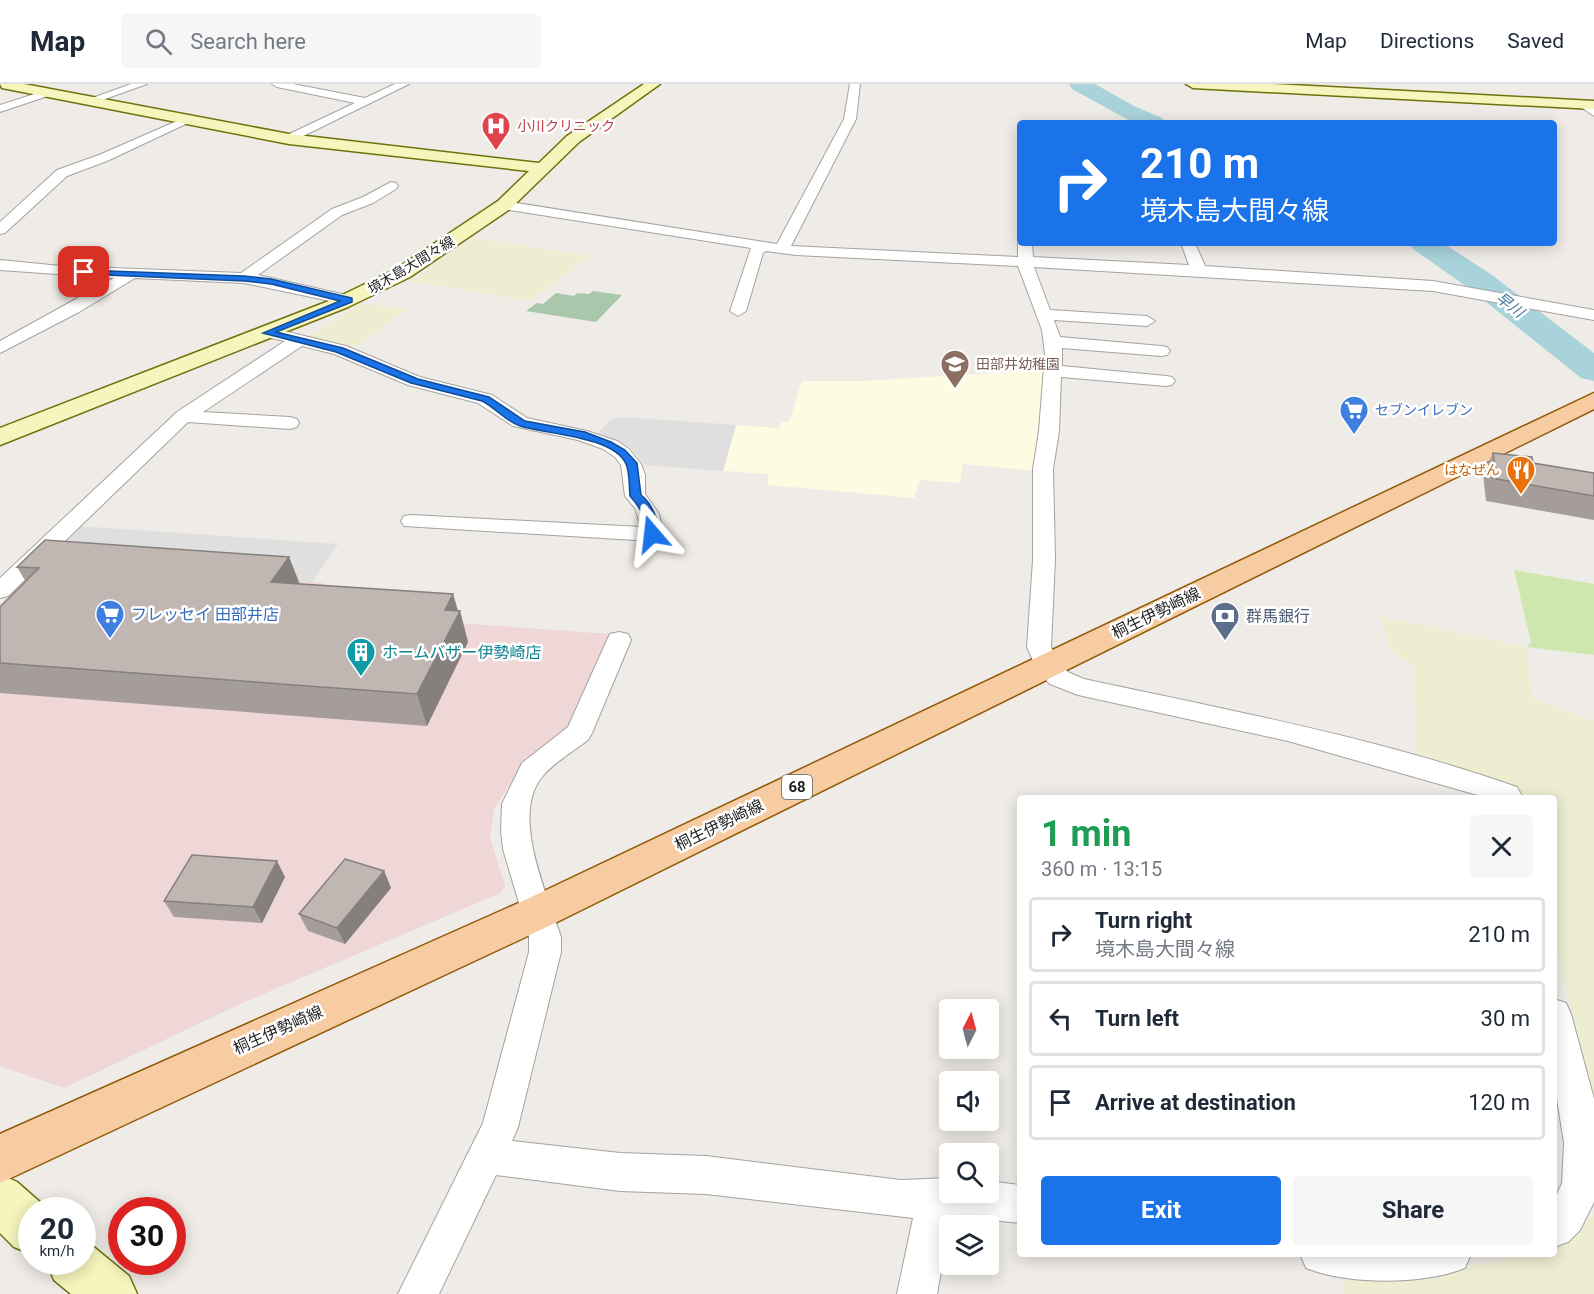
<!DOCTYPE html>
<meta charset="utf-8">
<style>
:root{--surface:#fff;--page:#f6f6f7;--text:#1f2937;--muted:#747a83;--line:#e0e1e3;--accent:#1a73e8}
body{margin:0;font-family:Roboto,"Noto Sans JP",sans-serif;background:var(--page);color:var(--text);height:100vh;display:flex;flex-direction:column;font-size:22px;white-space:nowrap}
*{box-sizing:border-box;margin:0}
p{font-size:20px;color:var(--muted)}
.icon{flex:none;width:33px;height:33px;fill:none;stroke:currentColor;stroke-width:2;stroke-linecap:round;stroke-linejoin:round}
.map{position:relative;flex:1;overflow:hidden}
.drawer{position:absolute;left:1017px;top:711px;width:540px;height:462px;display:flex;flex-direction:column;background:var(--surface);border-radius:6px;box-shadow:0 3px 15px #0003}
.drawer>*{flex:none}
.top-card{position:absolute;left:1017px;top:36px;width:540px;height:126px;border-radius:6px;box-shadow:0 3px 15px #0003;background:#1a73e8;color:#fff;overflow:hidden}
.needle{width:39px;rotate:6deg}
.controls{position:absolute;left:939px;top:915px;display:grid;gap:12px}
.controls a{display:grid;place-items:center;width:60px;height:60px;border-radius:6px;background:var(--surface);box-shadow:0 3px 15px #0003;font-size:30px}
.speed{position:absolute;left:18px;top:1113px;display:flex;gap:12px;font-size:30px;font-weight:700;text-align:center}
.speed>*{display:grid;place-content:center;width:78px;height:78px;border-radius:50%;background:var(--surface);box-shadow:0 3px 15px #0003;line-height:1}
.speed small{font-size:15px;font-weight:400}
.speed .limit{border:9px solid #d22;background:#fff;color:#111}
.pin{position:absolute;display:grid;place-items:center;width:51px;height:51px;color:#fff;margin:-26px;border-radius:12px;box-shadow:0 3px 9px #0006}
.me{position:absolute;width:66px;margin:-33px;rotate:343deg;stroke-linejoin:round;filter:drop-shadow(0 0 4px #0008)}
.turn{display:flex;align-items:center;gap:21px;height:126px;padding:0 24px;font-size:27px}
.turn .icon{width:78px;height:78px;stroke-width:2.5}
.turn b{display:block;font-size:42px;line-height:51px}
.round{display:grid;place-items:center;flex:none;width:63px;height:63px;border-radius:6px;background:var(--page)}
.summary{display:flex;align-items:center;justify-content:space-between;height:102px;padding:0 24px}
h1{font-size:36px;font-weight:700;line-height:45px;color:#1e9e55}
.cta{display:flex;gap:12px;margin-top:auto;padding:12px 24px}
.cta a{flex:1;height:69px;border-radius:6px;background:var(--accent);color:#fff;font-size:24px;font-weight:700;line-height:69px;text-align:center}
.cta a+a{background:var(--page);color:var(--text)}
ul{padding:0;list-style:none}
li{display:flex;align-items:center;gap:18px;height:75px;margin:0 12px 9px;padding:0 12px;border:3px solid var(--line);border-radius:6px}
li div{flex:1}
li b{display:block;font-size:22px}
li em{font-style:normal}
header{display:flex;align-items:center;gap:36px;box-sizing:border-box;height:84px;padding:0 30px;background:var(--surface);border-bottom:2px solid var(--line)}
header strong{font-size:28px}
nav{display:flex;gap:33px;margin-inline-start:auto;font-size:21px}
.search{width:420px;height:54px;background:var(--page);display:flex;align-items:center;gap:15px;box-sizing:border-box;padding:0 21px;border-radius:6px;color:var(--muted);font-size:22px}
.map>svg:first-child{display:block}
.commercial{fill:#efd6d7}
.education{fill:#fdfbe1}
.farmland{fill:#ededd2}
.grass{fill:#cee7af}
.cemetery{fill:#a8c7ab}
.parking{fill:#dfdfdf}
.lines{fill:none;stroke-linecap:round;stroke-linejoin:round}
.river{fill:#a9d3db;fill-rule:evenodd}
.street-casing{stroke:#a3a3a3;stroke-width:2}
.secondary-casing{stroke:#6e720b;stroke-width:3}
.primary-casing{stroke:#925a08;stroke-width:3}
.street{fill:#fff;fill-rule:evenodd}
.secondary{fill:#f6f5bd;fill-rule:evenodd}
.primary{fill:#f7cca3;fill-rule:evenodd}
.wall{fill:#a59d9a}
.shaded-wall{fill:#86807d}
.building{fill:#c0b7b3;stroke:#86807d;stroke-width:1.5}
.route{fill:#1a73e8;stroke:#114b97;stroke-width:1.5}
.labels{text-anchor:middle;dominant-baseline:central;stroke-width:5;stroke-linejoin:round;paint-order:stroke}
.far-health-label{font-size:14px;fill:#be3a42;stroke:#fff;text-anchor:start}
.far-street-label{font-size:14px;fill:#1f1f1f;stroke:#fff}
.far-education-label{font-size:14px;fill:#785e54;stroke:#fff;text-anchor:start}
.far-shop-label{font-size:14px;fill:#366cbe;stroke:#fff;text-anchor:start}
.far-food-label{font-size:14px;fill:#c56008;stroke:#fff;text-anchor:end}
.far-water-label{font-size:15px;font-style:italic;fill:#4a789b;stroke:#fff}
.shield{fill:#fff;stroke:#626262;stroke-width:1.5}
.shield-label{font-size:15px;font-weight:bold;fill:#1f1f1f}
.street-label{font-size:16px;fill:#1f1f1f;stroke:#fff}
.shop-label{font-size:16px;fill:#366cbe;stroke:#fff;text-anchor:start}
.service-label{font-size:16px;fill:#4e5e75;stroke:#fff;text-anchor:start}
.culture-label{font-size:16px;fill:#0d838f;stroke:#fff;text-anchor:start}
</style>
<header>
<strong>Map</strong>
<div class="search"><svg class="icon" aria-label="search" viewBox="0 0 24 24"><circle cx="10" cy="10" r="6"/><path d="M15 15l6 6"/></svg>Search here</div>
<nav><a>Map</a><a>Directions</a><a>Saved</a></nav>
</header>
<div class="map">
<svg width="1594" height="1210" viewBox="0 0 1594 1210">
<rect width="100%" height="100%" fill="#efebe6"/>
<path class="commercial" d="M47 478 323 499 305 528 609 550 565 647 525 677 494 725 490 753 505 802 500 809 242 919 64 1004 0 982V520L40 480Z"/>
<path class="education" d="M1044 286 1035 387 963 380 960 399 920 396 914 414 768 401V390L723 387 736 341 778 344 782 338H789L802 297H862Z"/>
<path class="farmland" d="M473 154 591 172 530 217 411 197Z
M361 219 407 225 353 266 312 256V252Z
M1379 532 1527 563 1532 614 1594 637V1020L1554 853V714H1525L1517 704 1417 677 1413 581 1392 568Z
M1594 1129V1210H1343L1344 1187 1387 1191 1484 1180 1532 1170H1554V1162L1573 1153Z"/>
<path class="grass" d="M1514 486 1594 500V571L1527 563 1531 558Z"/>
<path class="cemetery" d="M593 207 622 211 596 238 526 227 537 219 543 220 556 209 574 212 577 209 589 210Z"/>
<path class="parking" d="M623 333 736 341 723 387 645 381 629 362 598 349 610 336Z
M78 442 338 460 312 498 47 478 40 480Z"/>
<g class="lines">
<path class="river" d="M1069 0H1095L1134 22 1162 34 1166 39H1134L1072 5Z
M1408 159H1443L1492 191 1594 269V297L1581 294 1470 205 1413 165Z"/>
<g class="street-casing">
<path id="street" d="M131 0H147L94 19H86L84 17Z
M272 0H293L365 14 395 0H409L289 59 283 55 285 52 355 19 277 3Z
M850 0H860L856 35 791 162 1018 173V160L1020 157V159H1032L1033 173 1189 181 1181 159H1195L1205 182 1433 197 1594 226V236L1433 207 1034 183 1050 226 1147 232 1155 237 1147 242 1054 236 1060 253 1161 262 1167 263 1170 267 1167 271 1161 272 1062 264V282L1166 292 1172 293 1175 297 1172 301 1166 302 1061 293 1059 347 1053 385 1055 476 1051 563 1058 578 1068 588 1084 595C1228 626 1378 654 1517 703L1523 714H1488L1288 657 1078 611 1050 600 1038 588 1027 563 1033 476V385L1039 347 1045 270 1042 246 1018 182 796 171 766 167 763 169 746 227 738 232 730 227 751 164 504 125 497 121 504 117 777 160 844 35Z
M47 6 52 9 51 11 0 28V21Z
M1584 18 1594 23V32L1578 21Z
M186 33 192 36 190 38 107 77 67 92 5 149 0 150V138L57 86 99 71Z
M391 98 396 99 398 102 396 105 373 119 342 131 258 191 355 213 357 216 355 219 349 221 244 199 135 194 79 228 0 269V257L114 194 0 186V176L61 182 241 189 332 125 363 113Z
M267 243 346 262 420 293 492 311 527 334 587 347 617 357 629 365 641 380 645 391V410L659 430 663 450 660 455 652 457 404 442 401 437 404 432 412 431 641 443 635 424 625 412 621 381 615 373 603 365 578 356 513 342 478 319 408 301 334 270 302 262 203 328 290 333 297 335 299 339 297 343 290 345 188 338 8 512 0 514V494L177 328 285 257 261 252 259 248Z
M619 548 628 550 631 556 592 649 588 656C574 667 553 679 542 693 510 732 548 812 561 853V868L518 1043 512 1057 620 1069 706 1072 901 1096 950 1094V1108H988V1097L1020 1101V1139L951 1132 937 1210H897L913 1134 706 1110 620 1107 496 1091 439 1210H398L483 1039 529 868V853L503 765 501 747 502 720 522 679 568 643 607 556 610 550Z
M1554 915 1566 919 1571 930 1594 1015V1118L1580 1146 1568 1158 1554 1163V1117L1562 1099 1564 1059 1554 996Z
M1300 1170H1471L1465 1184C1423 1201 1348 1201 1306 1184Z"/>
</g>
<g class="secondary-casing">
<path id="secondary" d="M0 0H24L289 50 539 79 567 52 644 0H660L579 58 510 125 410 193 348 223 0 361V344L334 215 396 185 498 117 529 87 289 60 2 4Z
M1186 0H1273L1594 17V25L1193 4Z
M0 1090 17 1098 49 1126H32V1170L14 1163 0 1149Z
M82 1157 90 1160 129 1192 137 1210H71L54 1196 47 1178H82Z"/>
</g>
<g class="primary-casing">
<path id="primary" d="M1594 309V325L551 841 0 1099V1050L523 817Z"/>
</g>
<use href="#street" class="street"/>
<use href="#secondary" class="secondary"/>
<use href="#primary" class="primary"/>
</g>
<path class="wall" d="M1493 369 1533 379 1594 389V436L1486 417 1483 390Z
M289 473 300 500 453 510 458 526 460 527 468 558 427 642 0 609V523L26 498 17 483Z
M384 787 391 804 345 860 308 847 299 830Z
M285 793 262 839 174 833 164 817Z"/>
<path class="shaded-wall" d="M289 473 301 504 271 498Z
M453 510 458 529 460 527 468 558 427 642 417 610 445 526Z
M277 777 285 793 262 839 253 823Z
M384 787 391 804 345 860 337 844Z"/>
<path class="building" d="M1493 369 1532 373 1533 379 1594 389V412L1497 395Z
M45 456 289 473 271 498 453 510 445 526 460 527 417 610 0 579V523L39 484 17 483Z
M192 771 277 777 253 823 164 817Z
M345 775 384 787 337 844 299 830Z"/>
<path class="route" d="M82 186 244 192 271 195 352 214V218L276 248 343 264 418 295 489 313 525 337 585 348 611 358 625 366 637 379 641 411C651 418 660 438 658 450L652 454 647 450C648 436 639 422 630 412 629 403 630 389 626 380 614 352 545 350 520 342 505 337 496 324 482 317L411 299 336 268 263 249 340 217 271 200 244 197 84 190 80 188Z"/>
<defs>
<g id="hospital-pin" transform="scale(1.5)"><path d="M0 17L-7.5 6A9.5 9.5 0 1 1 7.5 6Z" fill="#e0444e" stroke="#fff"/><path d="M-5-5h3v3.5h4V-5h3V5h-3V1.5h-4V5h-3Z" fill="#fff"/></g>
<g id="school-pin" transform="scale(1.5)"><path d="M0 17L-7.5 6A9.5 9.5 0 1 1 7.5 6Z" fill="#8d6e63" stroke="#fff"/><path d="M0-5L7-2L0 1L-7-2ZM-4 1L0 2.5L4 1V4Q0 6-4 4Z" fill="#fff"/></g>
<g id="supermarket-pin" transform="scale(1.5)"><path d="M0 17L-7.5 6A9.5 9.5 0 1 1 7.5 6Z" fill="#3f7fe0" stroke="#fff"/><path d="M-6-5.5h2.5l.6 2H6L4.5 2H-2.5L-4.4-4H-6ZM-1.5 3.2a1.3 1.3 0 1 0 .1 0ZM3 3.2a1.3 1.3 0 1 0 .1 0Z" fill="#fff"/></g>
<g id="restaurant-pin" transform="scale(1.5)"><path d="M0 17L-7.5 6A9.5 9.5 0 1 1 7.5 6Z" fill="#e8710a" stroke="#fff"/><path d="M-5-6h1v4h1v-4h1v4h1v-4h1v5L-1.5 .5V6h-2V.5L-5-1ZM5-6V6H3V1.5H1.5Q1.5-4 5-6Z" fill="#fff"/></g>
<g id="bank-pin" transform="scale(1.5)"><path d="M0 17L-7.5 6A9.5 9.5 0 1 1 7.5 6Z" fill="#5c6f8a" stroke="#fff"/><path d="M-6-4H6V4H-6ZM0-2.3a2.3 2.3 0 1 0 0 4.6a2.3 2.3 0 1 0 0-4.6Z" fill="#fff"/></g>
<g id="building-pin" transform="scale(1.5)"><path d="M0 17L-7.5 6A9.5 9.5 0 1 1 7.5 6Z" fill="#0f9aa8" stroke="#fff"/><path d="M-4-6H4V6H1V3H-1V6H-4ZM-2.5-4.3h1.7v1.8h-1.7ZM.8-4.3h1.7v1.8H.8ZM-2.5-1h1.7V.8h-1.7ZM.8-1h1.7V.8H.8Z" fill="#fff"/></g>
</defs>
<g fill-rule="evenodd">
<use href="#hospital-pin" x="496" y="42"/>
<use href="#school-pin" x="955" y="280"/>
<use href="#supermarket-pin" x="1354" y="326"/>
<use href="#restaurant-pin" x="1521" y="386"/>
<use href="#supermarket-pin" x="110" y="530"/>
<use href="#bank-pin" x="1225" y="532"/>
<use href="#building-pin" x="361" y="568"/>
</g>
<g class="labels">
<g class="far-health-label">
<text x="517" y="42">小川クリニック</text>
</g>
<g class="far-street-label">
<text transform="translate(411 181) rotate(-31)">境木島大間々線</text>
</g>
<g class="far-education-label">
<text x="976" y="280">田部井幼稚園</text>
</g>
<g class="far-shop-label">
<text x="1375" y="326">セブンイレブン</text>
</g>
<g class="far-food-label">
<text x="1500" y="386">はなぜん</text>
</g>
<g class="far-water-label">
<text transform="translate(1510 221) rotate(38)">早川</text>
</g>
<rect class="shield" x="782" y="691" width="30" height="24" rx="4.5"/>
<g class="shield-label">
<text x="797" y="703">68</text>
</g>
<g class="street-label">
<text transform="translate(1156 529) rotate(-26)">桐生伊勢崎線</text>
<text transform="translate(719 741) rotate(-26)">桐生伊勢崎線</text>
<text transform="translate(278 946) rotate(-24)">桐生伊勢崎線</text>
</g>
<g class="shop-label">
<text x="131" y="530">フレッセイ 田部井店</text>
</g>
<g class="service-label">
<text x="1246" y="532">群馬銀行</text>
</g>
<g class="culture-label">
<text x="382" y="568">ホームバザー伊勢崎店</text>
</g>
</g>
</svg>
<div class="controls">
<a><svg class="needle" viewBox="-14 -14 28 28"><path d="M0-13l5 13h-10z" fill="#e53935"/><path d="M0 13l5-13h-10z" fill="#747a83"/></svg></a>
<a><svg class="icon" aria-label="sound" viewBox="0 0 24 24"><path d="M4 9h4l5-4v14l-5-4H4zM17 9q2 3 0 6"/></svg></a>
<a><svg class="icon" aria-label="search" viewBox="0 0 24 24"><circle cx="10" cy="10" r="6"/><path d="M15 15l6 6"/></svg></a>
<a><svg class="icon" aria-label="layers" viewBox="0 0 24 24"><path d="M12 4l9 5-9 5-9-5zM3 14l9 5 9-5"/></svg></a>
</div>
<div class="speed"><div>20<small>km/h</small></div><div class="limit">30</div></div>
<div class="pin" style="left:84px;top:188px;background:#d93025"><svg class="icon" aria-label="arrive" viewBox="0 0 24 24"><path d="M6 21V4h12l-3 4 3 4H6"/></svg></div>
<svg class="me" style="left:652px;top:450px" viewBox="-20 -20 40 40"><path d="M0-17L14 15 0 8-14 15z" fill="#1a73e8" stroke="#fff" stroke-width="4"/></svg>
<div class="top-card">
<div class="turn"><svg class="icon" aria-label="right" viewBox="0 0 24 24"><path d="M7 20v-9h11M14 6l5 5-5 5"/></svg><div><b>210 m</b>境木島大間々線</div></div>
</div>
<section class="drawer">
<div class="summary"><div><h1>1 min</h1><p>360 m · 13:15</p></div><a class="round"><svg class="icon" aria-label="close" viewBox="0 0 24 24"><path d="M6 6l12 12M18 6L6 18"/></svg></a></div>
<ul>
<li><svg class="icon" aria-label="right" viewBox="0 0 24 24"><path d="M7 20v-9h11M14 6l5 5-5 5"/></svg><div><b>Turn right</b><p>境木島大間々線</p></div><em>210 m</em></li>
<li><svg class="icon" aria-label="left" viewBox="0 0 24 24"><path d="M17 20v-9H6M10 6l-5 5 5 5"/></svg><div><b>Turn left</b></div><em>30 m</em></li>
<li><svg class="icon" aria-label="arrive" viewBox="0 0 24 24"><path d="M6 21V4h12l-3 4 3 4H6"/></svg><div><b>Arrive at destination</b></div><em>120 m</em></li>
</ul>
<div class="cta"><a>Exit</a><a>Share</a></div>
</section>
</div>
